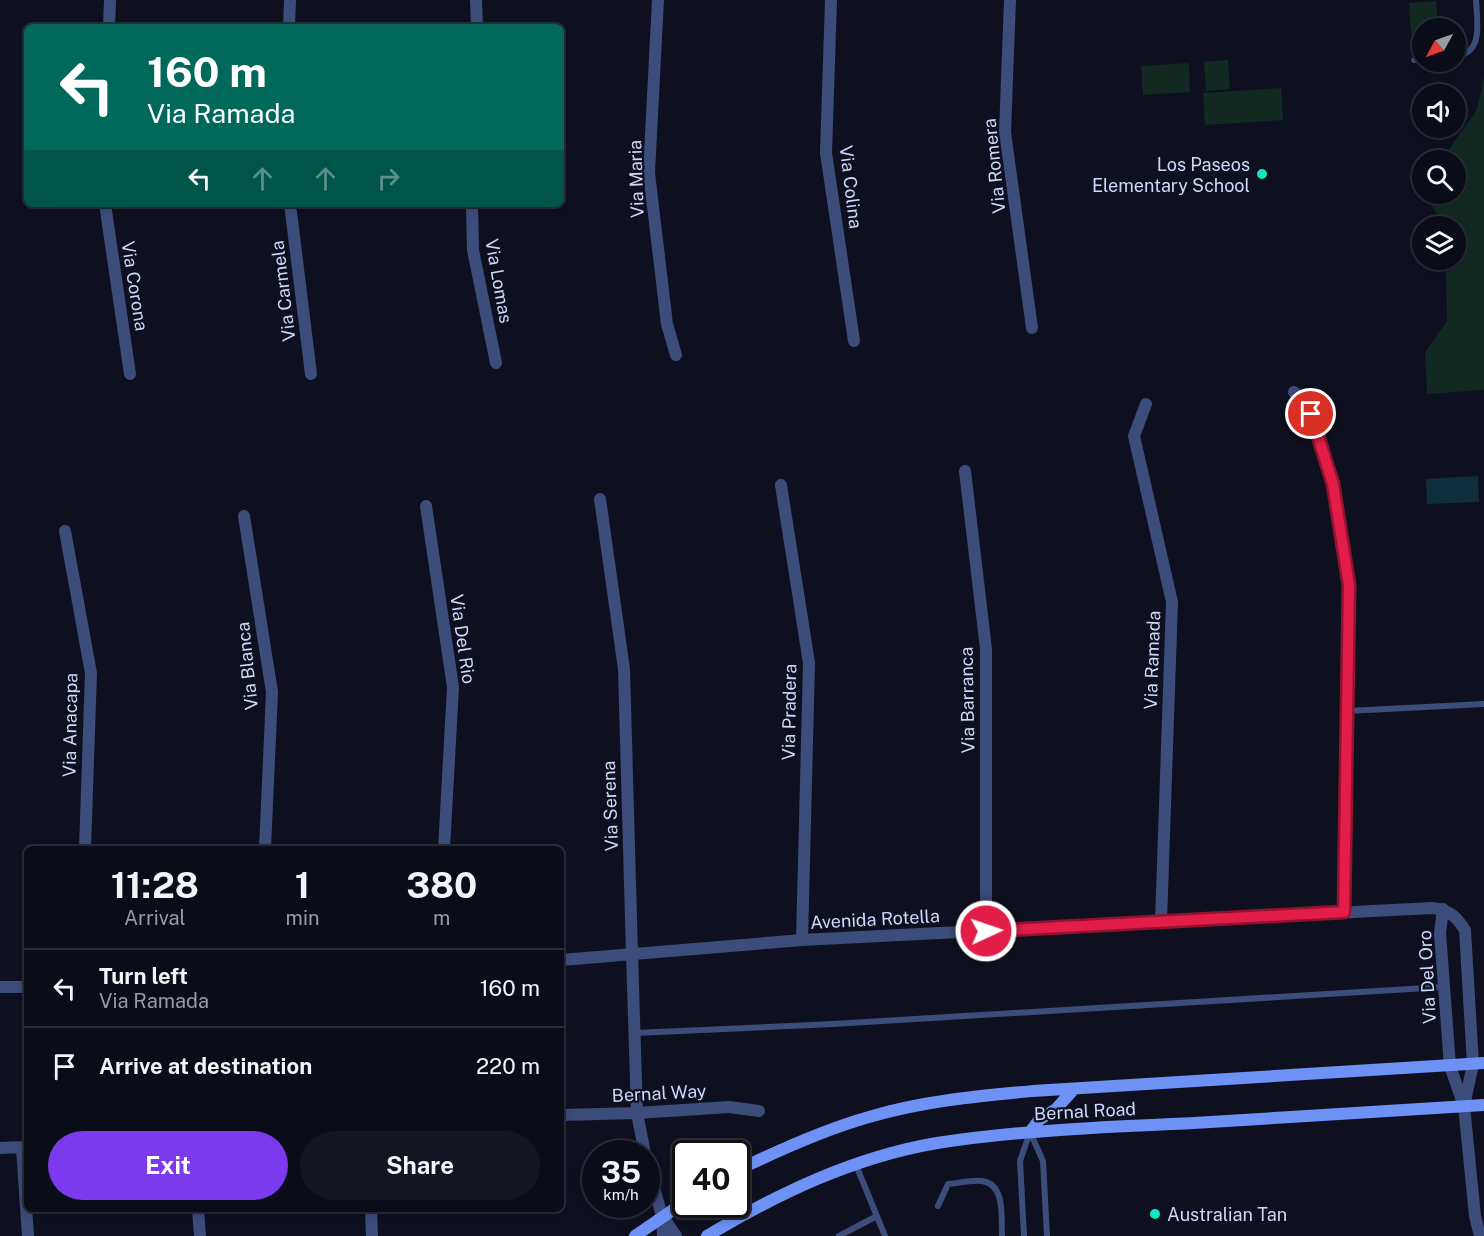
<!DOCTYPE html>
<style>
:root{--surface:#0a0c17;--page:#131520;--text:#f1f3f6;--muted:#999ba1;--line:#2a2c36;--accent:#7c3aed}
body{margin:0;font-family:"Public Sans",sans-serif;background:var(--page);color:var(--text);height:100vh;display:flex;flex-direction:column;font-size:22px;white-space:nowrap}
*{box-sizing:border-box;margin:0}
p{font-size:20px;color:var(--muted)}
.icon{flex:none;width:33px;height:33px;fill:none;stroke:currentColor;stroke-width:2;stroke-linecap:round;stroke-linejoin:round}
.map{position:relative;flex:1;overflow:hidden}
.details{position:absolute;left:24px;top:846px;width:540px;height:366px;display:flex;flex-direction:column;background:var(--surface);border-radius:9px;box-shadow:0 3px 9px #0003,0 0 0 2px var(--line)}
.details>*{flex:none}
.hud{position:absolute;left:24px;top:24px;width:540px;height:183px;border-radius:9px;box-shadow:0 3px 9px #0003,0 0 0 2px var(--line);background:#00695c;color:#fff;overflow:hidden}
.needle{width:39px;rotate:230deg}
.controls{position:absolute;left:1412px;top:18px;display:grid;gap:12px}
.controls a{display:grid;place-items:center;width:54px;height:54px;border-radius:50%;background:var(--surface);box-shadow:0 3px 9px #0003,0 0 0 2px var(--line);font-size:30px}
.speed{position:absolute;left:582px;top:1140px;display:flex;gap:12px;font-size:30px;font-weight:700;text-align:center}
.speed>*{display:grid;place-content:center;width:78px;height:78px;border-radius:50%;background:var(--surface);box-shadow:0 3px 9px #0003,0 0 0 2px var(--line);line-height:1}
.speed small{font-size:15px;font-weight:400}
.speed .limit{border:3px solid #111;border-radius:9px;background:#fff;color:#111}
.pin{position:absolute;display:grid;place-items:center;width:51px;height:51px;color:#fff;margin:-26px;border:3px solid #fff;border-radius:50%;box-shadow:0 2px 6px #0007}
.me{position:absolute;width:66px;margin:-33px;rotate:87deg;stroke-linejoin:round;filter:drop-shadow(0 0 4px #0008)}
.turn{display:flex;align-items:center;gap:21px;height:126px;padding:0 24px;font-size:27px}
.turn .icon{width:78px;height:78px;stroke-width:2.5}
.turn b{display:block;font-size:42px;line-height:51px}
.lanes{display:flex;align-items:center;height:57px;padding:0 24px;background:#0003;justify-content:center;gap:30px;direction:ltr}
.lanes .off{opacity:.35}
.eta{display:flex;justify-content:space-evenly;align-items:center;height:102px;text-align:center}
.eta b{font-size:36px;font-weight:700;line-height:42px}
.button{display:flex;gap:12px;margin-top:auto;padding:12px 24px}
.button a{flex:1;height:69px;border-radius:36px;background:var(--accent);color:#fff;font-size:24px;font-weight:700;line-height:69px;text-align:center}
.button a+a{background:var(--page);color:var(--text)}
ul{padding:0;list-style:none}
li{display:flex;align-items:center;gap:18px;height:78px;padding:0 24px;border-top:2px solid var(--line)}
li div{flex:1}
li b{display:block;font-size:22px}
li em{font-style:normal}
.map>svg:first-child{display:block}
.green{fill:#122921}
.water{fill:#0e2e3e}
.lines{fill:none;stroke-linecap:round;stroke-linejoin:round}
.service{stroke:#3c4c7b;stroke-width:6}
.minor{stroke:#3c4c7b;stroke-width:12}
.tertiary{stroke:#3c4c7b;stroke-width:12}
.secondary{stroke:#6d91f5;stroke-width:12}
.route-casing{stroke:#92132f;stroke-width:15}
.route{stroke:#e11d48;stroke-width:10}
.poi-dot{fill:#10e7bf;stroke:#0e101f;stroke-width:2}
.labels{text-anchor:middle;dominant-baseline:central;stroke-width:4.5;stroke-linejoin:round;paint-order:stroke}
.poi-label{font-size:18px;fill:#cfd7fc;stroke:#0e101f;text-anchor:end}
.street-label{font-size:18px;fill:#cfd7fc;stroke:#0e101f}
</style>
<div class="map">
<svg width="1484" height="1236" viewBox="0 0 1484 1236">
<rect width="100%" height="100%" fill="#0e101f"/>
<path class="green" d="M1436 1 1438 28H1422V32L1411 33 1409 3Z
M1228 60 1230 89 1206 91 1204 62Z
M1189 63 1190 92 1143 95 1141 66Z
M1484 76V390L1427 394 1425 352 1447 321 1446 260H1455V226H1445L1424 194H1455V160H1441L1477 110Z
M1281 88 1283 120 1205 125 1203 93Z"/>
<path class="water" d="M1478 476 1479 502 1427 504 1426 479Z"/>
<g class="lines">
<path class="service" d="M1455 56C1484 54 1477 22 1476 0
M1414 60 1422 59
M1347 711 1484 704
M635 1033 833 1024 1443 987
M1030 1132 1043 1161 1047 1236
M856 1165 885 1236
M938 1206 948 1184C959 1183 971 1180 982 1181 1006 1184 1001 1219 1002 1236
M839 1236 877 1216
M1024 1236 1020 1161 1030 1132"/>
<path class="minor" d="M476 0 477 27
M658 0 649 173 667 324 676 355
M831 0 826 153 854 341
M1010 0 1005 132 1032 328
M109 27 110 0
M289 27 290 0
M105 204 130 374
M290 204 311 374
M472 204 473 250 496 363
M1294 392 1311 414 1333 484 1349 585 1344 912
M1146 404 1134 436 1172 602 1161 922
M965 471 986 649V931
M781 485 809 663 802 940
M600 499 624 669 632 954
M426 506 453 687 444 849
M244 516 272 692 265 849
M65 531 91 673 85 849
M561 1115 637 1113 729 1107 759 1111
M0 1148 27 1147
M22 1148 28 1236
M198 1209 200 1236
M371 1209 372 1236"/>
<path class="tertiary" d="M1443 909 1440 933 1450 1066 1464 1106 1475 1216 1480 1236
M632 954 637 1113 645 1154
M561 960 802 940 1432 908C1449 910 1456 916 1465 930L1473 1064 1464 1106
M0 987H27
M646 1160 662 1216 663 1236
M663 1217 676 1236"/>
<path class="secondary" d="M1030 1132 1039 1120 1056 1109 1074 1089
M736 1171C779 1150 823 1130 869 1117 922 1101 978 1096 1033 1091L1484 1063
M635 1236 686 1201
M707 1236C777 1194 854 1157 937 1143 1022 1130 1108 1127 1194 1123 1291 1117 1387 1111 1484 1105"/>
</g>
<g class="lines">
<g class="route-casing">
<path id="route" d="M986 931 1344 912 1349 585 1333 484 1311 414"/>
</g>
<use href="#route" class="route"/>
</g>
<g class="poi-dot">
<circle cx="1262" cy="174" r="6"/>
<circle cx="1155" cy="1214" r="6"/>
</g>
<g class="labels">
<g class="poi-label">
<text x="1250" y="164">Los Paseos<tspan x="1250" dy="21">Elementary School</tspan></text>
<text x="1167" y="1214" text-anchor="start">Australian Tan</text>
</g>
<g class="street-label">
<text transform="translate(994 166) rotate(-96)">Via Romera</text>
<text transform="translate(636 179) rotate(-92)">Via Maria</text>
<text transform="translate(851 187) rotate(83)">Via Colina</text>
<text transform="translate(499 281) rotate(80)">Via Lomas</text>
<text transform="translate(135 286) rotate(81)">Via Corona</text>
<text transform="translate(283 291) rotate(-97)">Via Carmela</text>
<text transform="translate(463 639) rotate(82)">Via Del Rio</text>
<text transform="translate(1152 660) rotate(-88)">Via Ramada</text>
<text transform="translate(247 666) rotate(-96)">Via Blanca</text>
<text transform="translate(967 700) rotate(-91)">Via Barranca</text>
<text transform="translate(789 712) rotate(-89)">Via Pradera</text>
<text transform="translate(70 725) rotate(-89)">Via Anacapa</text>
<text transform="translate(610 806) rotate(-92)">Via Serena</text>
<text transform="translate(875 919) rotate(-3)">Avenida Rotella</text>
<text transform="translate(1427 977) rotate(-93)">Via Del Oro</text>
<text transform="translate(659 1093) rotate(-3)">Bernal Way</text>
<text transform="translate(1085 1111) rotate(-3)">Bernal Road</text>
</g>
</g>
</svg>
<div class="controls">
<a><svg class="needle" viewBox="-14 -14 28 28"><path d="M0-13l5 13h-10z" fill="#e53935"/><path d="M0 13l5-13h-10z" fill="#999ba1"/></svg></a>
<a><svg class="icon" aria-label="sound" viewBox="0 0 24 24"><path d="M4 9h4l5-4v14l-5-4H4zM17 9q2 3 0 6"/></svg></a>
<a><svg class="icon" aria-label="search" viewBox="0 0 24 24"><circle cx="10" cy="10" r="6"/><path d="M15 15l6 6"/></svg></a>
<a><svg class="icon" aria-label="layers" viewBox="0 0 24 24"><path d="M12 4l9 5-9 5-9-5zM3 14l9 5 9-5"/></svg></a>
</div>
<div class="speed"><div>35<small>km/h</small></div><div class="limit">40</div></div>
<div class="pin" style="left:1311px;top:414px;background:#d93025"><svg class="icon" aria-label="arrive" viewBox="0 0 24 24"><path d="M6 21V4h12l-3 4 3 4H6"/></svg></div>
<svg class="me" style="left:986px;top:931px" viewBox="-20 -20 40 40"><circle r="17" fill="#e11d48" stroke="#fff" stroke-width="3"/><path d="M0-11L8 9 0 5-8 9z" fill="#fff"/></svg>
<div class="hud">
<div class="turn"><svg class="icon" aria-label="left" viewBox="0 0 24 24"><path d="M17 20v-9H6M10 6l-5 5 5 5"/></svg><div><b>160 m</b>Via Ramada</div></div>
<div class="lanes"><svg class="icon" aria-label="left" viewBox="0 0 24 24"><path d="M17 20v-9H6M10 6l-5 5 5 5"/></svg><svg class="icon off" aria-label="ahead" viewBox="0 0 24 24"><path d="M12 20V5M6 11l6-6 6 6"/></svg><svg class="icon off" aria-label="ahead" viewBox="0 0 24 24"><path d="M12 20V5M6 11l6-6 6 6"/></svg><svg class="icon off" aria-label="right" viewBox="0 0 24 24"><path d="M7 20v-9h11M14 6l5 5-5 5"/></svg></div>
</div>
<section class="details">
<div class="eta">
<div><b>11:28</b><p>Arrival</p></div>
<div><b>1</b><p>min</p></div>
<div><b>380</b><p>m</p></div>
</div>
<ul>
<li><svg class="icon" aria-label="left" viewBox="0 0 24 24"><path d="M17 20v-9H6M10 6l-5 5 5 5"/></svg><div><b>Turn left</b><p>Via Ramada</p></div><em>160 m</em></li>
<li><svg class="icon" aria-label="arrive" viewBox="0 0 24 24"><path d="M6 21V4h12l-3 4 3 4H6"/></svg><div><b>Arrive at destination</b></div><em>220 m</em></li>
</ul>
<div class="button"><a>Exit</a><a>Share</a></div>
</section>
</div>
